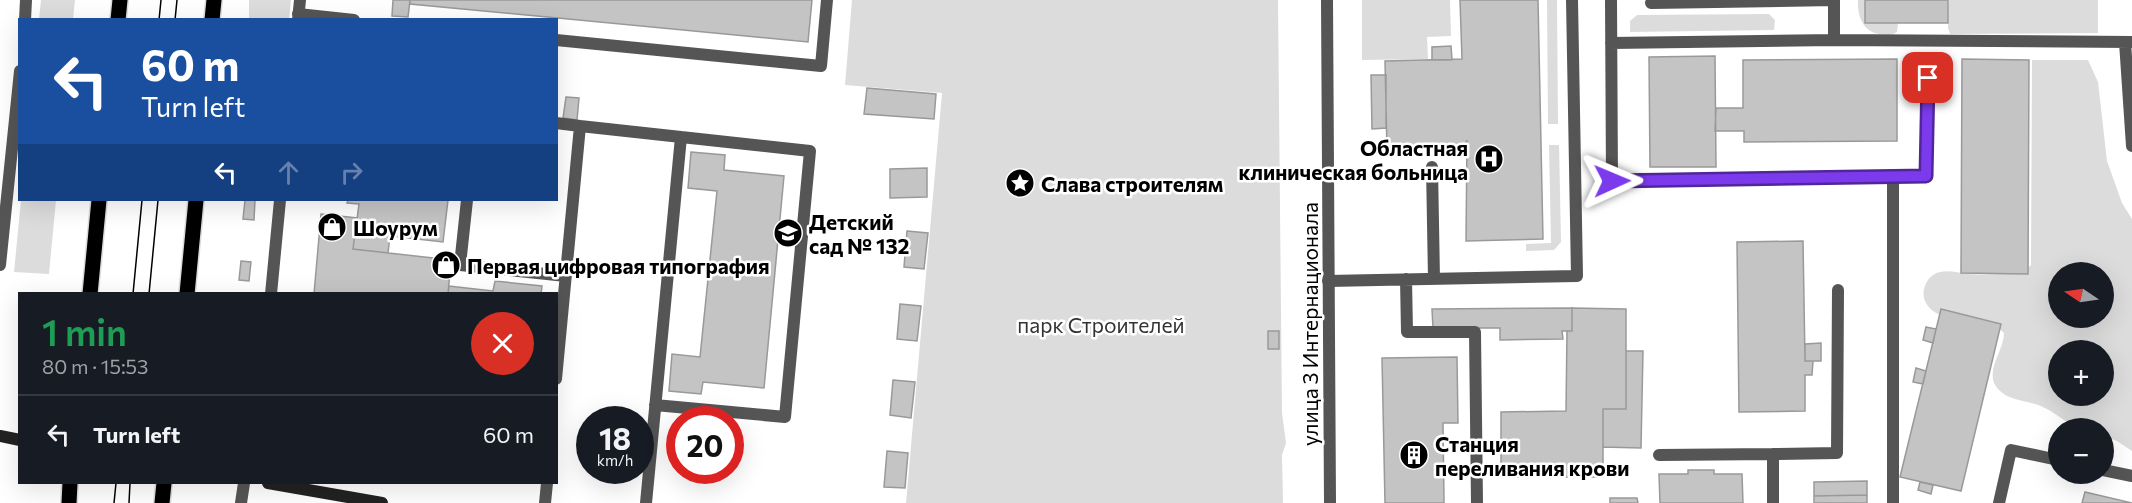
<!DOCTYPE html>
<meta charset="utf-8">
<style>
:root{--surface:#171b24;--page:#20242c;--text:#f1f3f6;--muted:#9ea1a6;--line:#363941}
body{margin:0;font-family:Commissioner,sans-serif;background:var(--page);color:var(--text);height:100vh;display:flex;flex-direction:column;font-size:22px;white-space:nowrap}
*{box-sizing:border-box;margin:0}
p{font-size:20px;color:var(--muted)}
.icon{flex:none;width:33px;height:33px;fill:none;stroke:currentColor;stroke-width:2;stroke-linecap:round;stroke-linejoin:round}
.map{position:relative;flex:1;overflow:hidden}
.drawer{position:absolute;left:18px;top:292px;width:540px;height:192px;display:flex;flex-direction:column;background:var(--surface);border-radius:0px;box-shadow:0 6px 24px #0002}
.drawer>*{flex:none}
.banner{position:absolute;left:18px;top:18px;width:540px;height:183px;border-radius:0px;box-shadow:0 6px 24px #0002;background:#1a4fa0;color:#fff;overflow:hidden}
.needle{width:39px;rotate:283deg}
.buttons{position:absolute;left:2048px;top:262px;display:grid;gap:12px}
.buttons a{display:grid;place-items:center;width:66px;height:66px;border-radius:50%;background:var(--surface);box-shadow:0 6px 24px #0002;font-size:30px}
.speed{position:absolute;left:576px;top:406px;display:flex;gap:12px;font-size:30px;font-weight:700;text-align:center}
.speed>*{display:grid;place-content:center;width:78px;height:78px;border-radius:50%;background:var(--surface);box-shadow:0 6px 24px #0002;line-height:1}
.speed small{font-size:15px;font-weight:400}
.speed .limit{border:9px solid #d22;background:#fff;color:#111}
.pin{position:absolute;display:grid;place-items:center;width:51px;height:51px;color:#fff;margin:-26px;border-radius:12px;box-shadow:0 3px 9px #0006}
.me{position:absolute;width:66px;margin:-33px;rotate:89deg;stroke-linejoin:round;filter:drop-shadow(0 0 4px #0008)}
.turn{display:flex;align-items:center;gap:21px;height:126px;padding:0 24px;font-size:27px}
.turn .icon{width:78px;height:78px;stroke-width:2.5}
.turn b{display:block;font-size:42px;line-height:51px}
.lanes{display:flex;align-items:center;height:57px;padding:0 24px;background:#0003;justify-content:center;gap:30px;direction:ltr}
.lanes .off{opacity:.35}
.round{display:grid;place-items:center;flex:none;width:63px;height:63px;border-radius:32px;background:var(--page)}
.head{display:flex;align-items:center;justify-content:space-between;height:102px;padding:0 24px}
h1{font-size:36px;font-weight:600;line-height:45px;color:#1e9e55}
ul{padding:0;list-style:none}
li{display:flex;align-items:center;gap:18px;height:78px;padding:0 24px;border-top:2px solid var(--line)}
li div{flex:1}
li b{display:block;font-size:22px}
li em{font-style:normal}
.map>svg:first-child{display:block}
.green{fill:#dcdcdc;fill-rule:evenodd}
.building{fill:#c4c4c4;stroke:#999;stroke-width:1.5}
.lines{fill:none;stroke-linecap:round;stroke-linejoin:round}
.primary-casing{stroke:#dbdbdb;stroke-width:18}
.lane{stroke:#555;stroke-width:12}
.street{stroke:#555;stroke-width:12}
.secondary{stroke:#222;stroke-width:12}
.primary{stroke:#000;stroke-width:15}
.tram{stroke:#000;stroke-width:1.5}
.route-casing{stroke:#51269a;stroke-width:15}
.route{stroke:#7c3aed;stroke-width:10}
.labels{text-anchor:middle;dominant-baseline:central;stroke-width:5;stroke-linejoin:round;paint-order:stroke}
.poi-label{font-size:21px;font-weight:bold;fill:#000;stroke:#fff;text-anchor:start}
.park-label{font-size:21px;fill:#333;stroke:#fff}
.street-label{font-size:21px;fill:#000;stroke:#fff}
</style>
<div class="map">
<svg width="2132" height="503" viewBox="0 0 2132 503">
<rect width="100%" height="100%" fill="#fff"/>
<path class="green" d="M41 0H75L73 19H39Z
M249 0H291L289 19H249Z
M852 0H1278L1282 413 1286 443 1282 455 1283 503H906L942 93 845 85Z
M1362 0H1450L1451 36 1427 37 1428 59 1362 60Z
M1547 0H1557L1558 124H1548Z
M1858 0H1865V23H1898L1897 32C1892 35 1889 35 1883 34 1864 34 1857 17 1858 0Z
M1949 0H2098V33L1950 34 1948 28Z
M1769 14 1775 20 1774 30 1630 32V21L1637 15Z
M2032 60H2088L2098 82 2107 161 2122 203 2132 219V451L2117 441 2103 436V429C2097 429 2090 430 2084 429 2070 427 2059 415 2047 409 2035 402 2020 402 2007 396 2002 393 1997 389 1994 383 1988 366 2004 350 2004 333 1989 317 1958 321 1938 314 1932 311 1928 307 1925 301 1920 290 1928 274 1940 272 1949 270 1959 273 1968 274 1982 275 2022 275 2031 265ZM2058 273H2103V318H2058ZM2058 351H2103V396H2058Z
M1549 145H1559L1561 242 1554 250 1526 251V244L1551 243Z
M21 200H56L49 274 14 272Z"/>
<path class="building" d="M393 0H410L408 17 392 16Z
M410 0H812L808 42 410 4Z
M1460 0H1538L1543 239 1466 241 1467 140 1463 148 1387 150 1385 61 1462 59Z
M1865 0H1948V23H1865Z
M1451 46 1452 60H1432V47Z
M1715 56 1716 167H1650L1649 57Z
M1897 59V141L1744 142V131H1715L1716 108H1743V60Z
M1962 59 2029 60 2028 274 1961 273Z
M1371 75H1386V128L1372 129Z
M867 88 936 94 934 119 864 114Z
M566 97 579 98 577 120 563 118Z
M691 152 725 155 724 170 784 176 764 388 703 382 701 394 669 391 672 354 700 357 717 191 688 188Z
M927 168V197L890 198V169Z
M245 200H255L254 220 243 219Z
M348 200H448L443 242 390 236 388 253 353 249 359 204 347 203Z
M321 214 357 218 353 249 451 260 448 294H314Z
M907 231 928 233 924 269 904 267Z
M1803 241 1805 361H1813L1812 375H1805V411L1739 412 1737 242Z
M241 261 251 262 249 281 239 280Z
M495 281 542 286 541 294H448L449 286 493 291Z
M900 304 921 306 917 341 897 339Z
M1572 308 1626 309V409H1603V477H1501V412L1566 411 1567 331H1572Z
M1572 308V331H1562L1563 339 1500 340V328H1433L1432 309Z
M1941 309 2001 324 1961 491 1900 477Z
M1926 327 1936 329 1933 343 1923 340Z
M1268 331H1279V349H1268Z
M1821 343V361H1805V344Z
M1626 351H1643L1641 448 1603 447V409H1626Z
M1457 357 1458 423H1443L1444 503H1385L1382 358Z
M1916 368 1926 371 1923 384 1913 382Z
M893 380 915 382 911 418 890 415Z
M887 451 908 453 905 488 884 487Z
M1688 470H1714V474H1742L1743 503H1660L1659 474H1688Z
M1867 481V495L1814 496V482Z
M1920 482 1933 485 1931 494 1918 490Z
M2085 492 2132 503H2082Z
M1867 495V503H1814V496Z
M1610 498H1637L1638 503H1610Z"/>
<g class="lines">
<g class="primary-casing">
<path id="primary" d="M118 20 120 0
M212 20 214 0
M90 294 99 200
M187 294 196 200
M69 503 70 483
M162 503 164 483"/>
</g>
<path class="lane" d="M1611 0 1612 181 1926 176 1928 78
M1834 0V40L2132 42
M1651 3 1834 0
M298 14 354 20
M25 20 26 0
M298 20 300 0
M556 40 821 66 827 0
M2125 42 2132 146
M1611 43 1834 40
M556 123 580 126 556 379
M580 126 681 137 646 503
M1432 167 1434 279
M467 200 460 265 566 276
M0 265 20 71
M1406 279 1407 332H1475L1477 503
M1328 281 1577 276 1572 0
M271 294 280 200
M655 405 785 417 810 151 681 137
M1773 454 1837 453 1838 290
M1659 455 1773 454V503
M2103 470 2132 476
M241 503 244 483
M545 503 547 483
M1893 503V176
M1999 503 2011 450 2058 460"/>
<path class="street" d="M1327 0 1330 503"/>
<path class="secondary" d="M0 436 20 440
M268 483 382 503"/>
<use href="#primary" class="primary"/>
<path class="tram" d="M159 20 161 0
M175 20 177 0
M133 294 142 200
M149 294 158 200
M114 503 116 483
M129 503 130 483"/>
</g>
<g class="lines">
<g class="route-casing">
<path id="route" d="M1612 181 1926 176 1928 78"/>
</g>
<use href="#route" class="route"/>
</g>
<defs>
<g id="hospital-disc" transform="scale(1.5)"><circle r="9.5" fill="#000" stroke="#fff"/><path d="M-5-5h3v3.5h4V-5h3V5h-3V1.5h-4V5h-3Z" fill="#fff"/></g>
<g id="sight-disc" transform="scale(1.5)"><circle r="9.5" fill="#000" stroke="#fff"/><path d="M0-6L1.8-2.2L6-1.7L2.9 1.2L3.7 5.4L0 3.3L-3.7 5.4L-2.9 1.2L-6-1.7L-1.8-2.2Z" fill="#fff"/></g>
<g id="shop-disc" transform="scale(1.5)"><circle r="9.5" fill="#000" stroke="#fff"/><path d="M-5-2.5h2.3a2.7 3.5 0 0 1 5.4 0H5L5.5 6h-11ZM-1.5-2.5h3a1.5 2.3 0 0 0-3 0Z" fill="#fff"/></g>
<g id="school-disc" transform="scale(1.5)"><circle r="9.5" fill="#000" stroke="#fff"/><path d="M0-5L7-2L0 1L-7-2ZM-4 1L0 2.5L4 1V4Q0 6-4 4Z" fill="#fff"/></g>
<g id="building-disc" transform="scale(1.5)"><circle r="9.5" fill="#000" stroke="#fff"/><path d="M-4-6H4V6H1V3H-1V6H-4ZM-2.5-4.3h1.7v1.8h-1.7ZM.8-4.3h1.7v1.8H.8ZM-2.5-1h1.7V.8h-1.7ZM.8-1h1.7V.8H.8Z" fill="#fff"/></g>
</defs>
<g fill-rule="evenodd">
<use href="#hospital-disc" x="1489" y="159"/>
<use href="#sight-disc" x="1020" y="183"/>
<use href="#shop-disc" x="332" y="227"/>
<use href="#school-disc" x="788" y="233"/>
<use href="#shop-disc" x="446" y="265"/>
<use href="#building-disc" x="1414" y="455"/>
</g>
<g class="labels">
<g class="poi-label">
<text x="1468" y="147" text-anchor="end">Областная<tspan x="1468" dy="24">клиническая больница</tspan></text>
<text x="1041" y="183">Слава строителям</text>
<text x="809" y="221">Детский<tspan x="809" dy="24">сад № 132</tspan></text>
<text x="353" y="227">Шоурум</text>
<text x="467" y="265">Первая цифровая типография</text>
<text x="1435" y="443">Станция<tspan x="1435" dy="24">переливания крови</tspan></text>
</g>
<g class="park-label">
<text x="1101" y="324">парк Строителей</text>
</g>
<g class="street-label">
<text transform="translate(1309 324) rotate(-90)">улица 3 Интернационала</text>
</g>
</g>
</svg>
<div class="buttons">
<a><svg class="needle" viewBox="-14 -14 28 28"><path d="M0-13l5 13h-10z" fill="#e53935"/><path d="M0 13l5-13h-10z" fill="#9ea1a6"/></svg></a>
<a>+</a>
<a>−</a>
</div>
<div class="speed"><div>18<small>km/h</small></div><div class="limit">20</div></div>
<div class="pin" style="left:1928px;top:78px;background:#d93025"><svg class="icon" aria-label="arrive" viewBox="0 0 24 24"><path d="M6 21V4h12l-3 4 3 4H6"/></svg></div>
<svg class="me" style="left:1612px;top:181px" viewBox="-20 -20 40 40"><path d="M0-17L14 15 0 8-14 15z" fill="#7c3aed" stroke="#fff" stroke-width="4"/></svg>
<div class="banner">
<div class="turn"><svg class="icon" aria-label="left" viewBox="0 0 24 24"><path d="M17 20v-9H6M10 6l-5 5 5 5"/></svg><div><b>60 m</b>Turn left</div></div>
<div class="lanes"><svg class="icon" aria-label="left" viewBox="0 0 24 24"><path d="M17 20v-9H6M10 6l-5 5 5 5"/></svg><svg class="icon off" aria-label="ahead" viewBox="0 0 24 24"><path d="M12 20V5M6 11l6-6 6 6"/></svg><svg class="icon off" aria-label="right" viewBox="0 0 24 24"><path d="M7 20v-9h11M14 6l5 5-5 5"/></svg></div>
</div>
<section class="drawer">
<div class="head"><div><h1>1 min</h1><p>80 m · 15:53</p></div><a class="round" style="background:#d93025;color:#fff"><svg class="icon" aria-label="close" viewBox="0 0 24 24"><path d="M6 6l12 12M18 6L6 18"/></svg></a></div>
<ul>
<li><svg class="icon" aria-label="left" viewBox="0 0 24 24"><path d="M17 20v-9H6M10 6l-5 5 5 5"/></svg><div><b>Turn left</b></div><em>60 m</em></li>
</ul>
</section>
</div>
